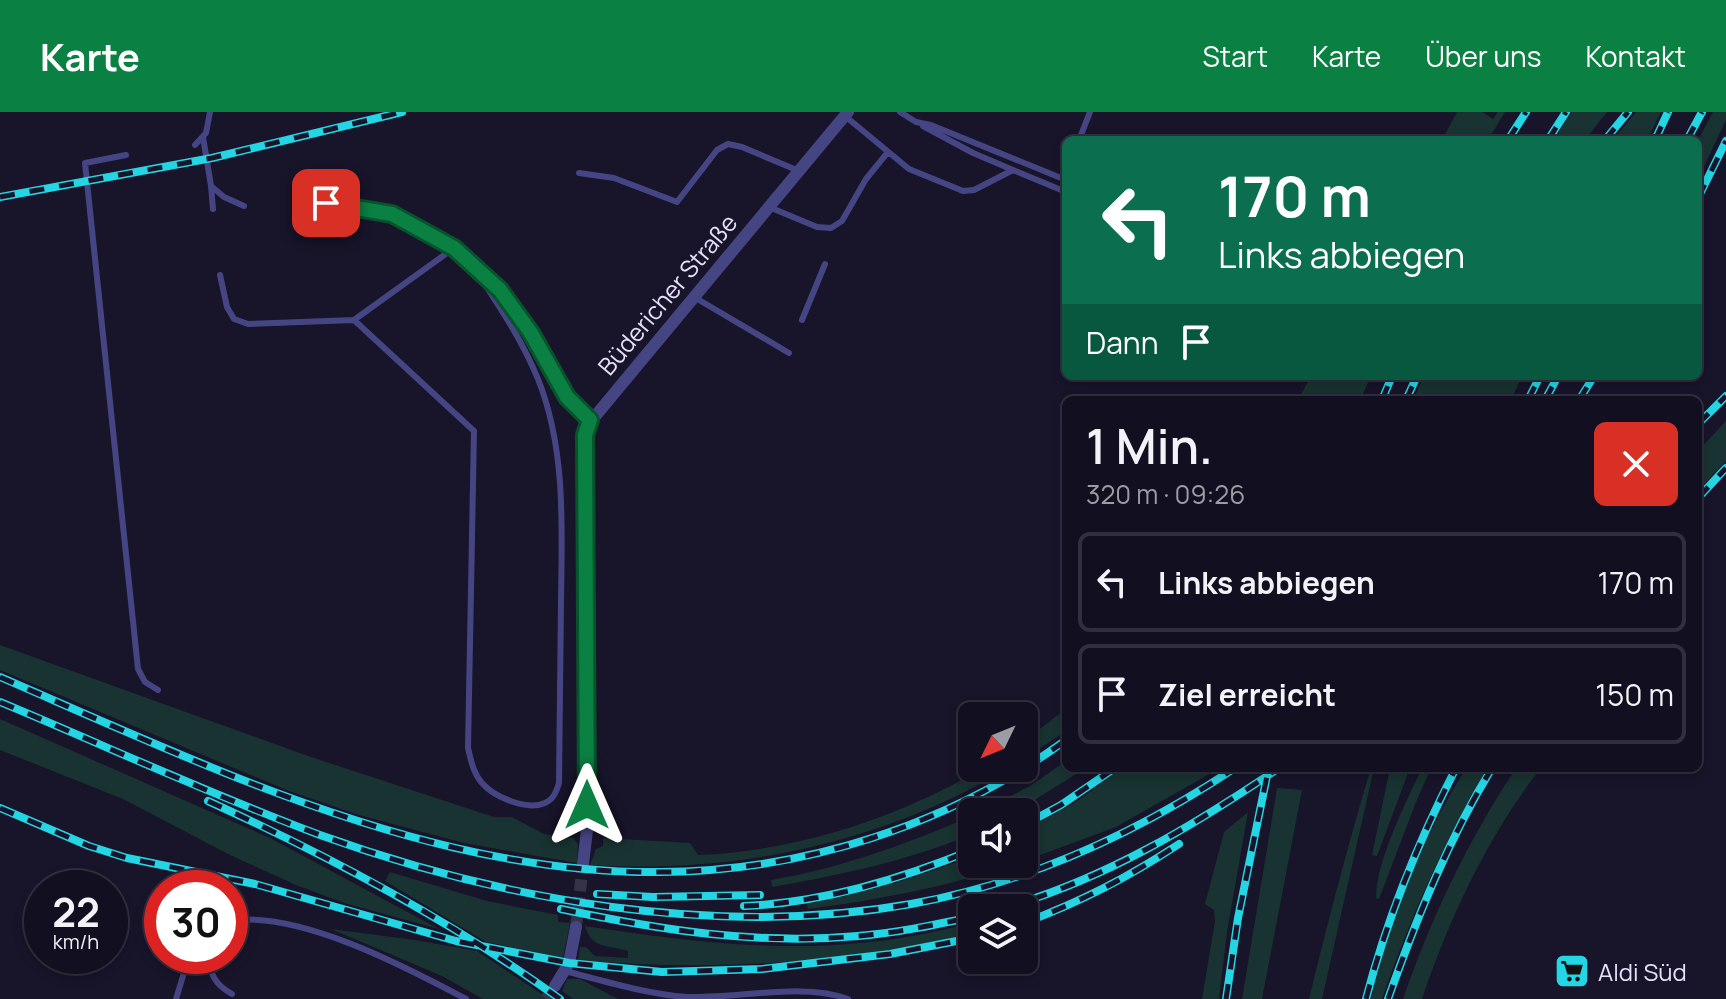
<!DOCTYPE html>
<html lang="de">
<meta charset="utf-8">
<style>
:root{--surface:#120f20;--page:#1b1829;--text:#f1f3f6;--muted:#9c9ca5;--line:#312f3e;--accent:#0b8043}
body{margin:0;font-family:Manrope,sans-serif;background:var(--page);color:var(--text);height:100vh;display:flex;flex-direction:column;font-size:30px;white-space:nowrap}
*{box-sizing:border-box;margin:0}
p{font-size:26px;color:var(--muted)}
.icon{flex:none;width:44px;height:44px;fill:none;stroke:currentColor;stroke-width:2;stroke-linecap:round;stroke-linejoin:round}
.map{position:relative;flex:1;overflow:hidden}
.panel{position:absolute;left:1062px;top:284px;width:640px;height:376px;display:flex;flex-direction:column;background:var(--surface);border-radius:12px;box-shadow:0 4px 12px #0003,0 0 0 2px var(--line)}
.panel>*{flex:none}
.hud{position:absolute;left:1062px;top:24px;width:640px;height:244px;border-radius:12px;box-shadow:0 4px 12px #0003,0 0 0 2px var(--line);background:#0b6e4f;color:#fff;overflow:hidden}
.needle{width:52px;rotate:227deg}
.tools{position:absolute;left:958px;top:590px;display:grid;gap:16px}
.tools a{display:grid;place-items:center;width:80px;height:80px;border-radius:12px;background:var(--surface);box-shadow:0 4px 12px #0003,0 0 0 2px var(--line);font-size:40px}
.speed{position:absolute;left:24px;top:758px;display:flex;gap:16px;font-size:40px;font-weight:700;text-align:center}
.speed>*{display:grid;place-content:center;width:104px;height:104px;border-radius:50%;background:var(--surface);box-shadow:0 4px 12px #0003,0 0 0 2px var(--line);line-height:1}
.speed small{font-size:20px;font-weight:400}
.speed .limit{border:12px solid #d22;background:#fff;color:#111}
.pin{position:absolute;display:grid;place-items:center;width:68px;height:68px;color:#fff;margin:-34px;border-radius:16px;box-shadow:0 4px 12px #0006}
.me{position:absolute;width:88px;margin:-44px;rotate:0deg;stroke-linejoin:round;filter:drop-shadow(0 0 6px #0008)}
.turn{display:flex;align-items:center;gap:28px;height:168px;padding:0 24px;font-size:36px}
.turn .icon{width:104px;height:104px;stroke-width:2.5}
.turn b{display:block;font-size:56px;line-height:68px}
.then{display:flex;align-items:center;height:76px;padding:0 24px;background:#0003;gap:16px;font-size:30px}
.round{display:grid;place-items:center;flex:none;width:84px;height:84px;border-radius:12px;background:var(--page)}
.headline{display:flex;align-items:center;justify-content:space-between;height:136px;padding:0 24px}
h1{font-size:48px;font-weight:600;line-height:60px}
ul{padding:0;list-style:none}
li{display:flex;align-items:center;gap:24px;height:100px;margin:0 16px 12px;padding:0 8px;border:4px solid var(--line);border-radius:12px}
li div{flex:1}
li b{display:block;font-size:30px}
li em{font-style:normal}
header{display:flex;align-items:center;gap:48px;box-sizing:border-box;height:112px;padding:0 40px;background:var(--accent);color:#fff}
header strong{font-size:38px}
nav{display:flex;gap:44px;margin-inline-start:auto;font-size:28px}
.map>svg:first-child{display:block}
.green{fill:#183331}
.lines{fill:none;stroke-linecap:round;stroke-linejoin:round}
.street-tunnel{stroke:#363349;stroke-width:12;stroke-dasharray:12 6;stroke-linecap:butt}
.lane{stroke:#464583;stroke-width:6}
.street{stroke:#464583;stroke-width:12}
.rail-casing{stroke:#24d6e4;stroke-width:8}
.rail{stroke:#18142a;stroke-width:5;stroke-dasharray:15;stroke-linecap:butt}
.route-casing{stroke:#07532c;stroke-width:20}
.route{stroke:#0b8043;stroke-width:14}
.labels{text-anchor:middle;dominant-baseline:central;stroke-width:6;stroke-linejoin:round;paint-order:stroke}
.street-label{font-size:24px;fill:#e3e1fb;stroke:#18142a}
.poi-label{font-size:24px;fill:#e3e1fb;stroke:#18142a;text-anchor:start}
</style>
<header>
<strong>Karte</strong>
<nav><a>Start</a><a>Karte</a><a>Über uns</a><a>Kontakt</a></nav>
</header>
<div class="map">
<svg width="1726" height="887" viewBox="0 0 1726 887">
<rect width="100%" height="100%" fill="#18142a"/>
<path class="green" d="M1457 0H1482L1493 7 1498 0H1505L1488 28H1442Z
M1572 0H1607L1585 28H1554Z
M1636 0H1661L1647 28H1613Z
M1713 0H1726V8L1698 67V28Z
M1311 264H1371L1360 288H1298Z
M1424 264H1522L1511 288H1413Z
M1726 309V349L1698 379V339Z
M0 533 308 644 494 705H512L544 722 573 726 578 732 577 751 464 731 359 703 289 679 0 558Z
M1066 597V619L1024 647V629Z
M0 607 270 726 439 817 344 791 296 773 230 743 123 687 0 638Z
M1066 649V656H1086L1015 700H980L1030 674Z
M983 656H1009C882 731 737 762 590 753L596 737 603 734V726L690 731 698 743C797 739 898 706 983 656Z
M1122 656H1220L1116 715 1024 749V719L1076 690Z
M1371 656H1374L1322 887H1309C1328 809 1348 732 1371 656Z
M1390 656H1410L1377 744 1372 743Z
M1422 656H1431L1416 690 1379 787 1376 786C1376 749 1406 690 1422 656Z
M1466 656H1487C1444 730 1410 806 1382 887H1371C1390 805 1422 727 1466 656Z
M1516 656H1541C1487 725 1450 805 1422 887H1403C1432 804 1467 730 1516 656Z
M1277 676 1302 678 1262 887H1242Z
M1248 700 1227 820 1219 887H1202L1215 809 1214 798 1205 792 1224 720Z
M972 704V722C908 749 840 763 772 775L771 768C842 756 906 732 972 704Z
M972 744V752H1014C947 775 878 788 808 797L807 792C864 781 918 766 972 744Z
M390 760 487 789 558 803V810L570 811 563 846 486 830 385 769Z
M972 811V821C843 852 710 860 578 848L580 835H586L595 844 628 846V839C608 833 591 837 585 814 678 828 775 841 869 830 904 827 938 819 972 811Z
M331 817 415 828 477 839 549 887H483L442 864Z
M567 867H580L618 887H573L562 879Z"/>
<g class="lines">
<path class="street-tunnel" d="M576 815 583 752
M546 887 555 874"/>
<path class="lane" d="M900 0 916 10 931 13 1066 68
M845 4 909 57 963 79 974 78 1013 58 1066 80
M923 14 973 41 1013 58
M203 25 211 74 224 85 244 94
M1079 28 1090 0
M195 33 206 21 210 0
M126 43 85 51 138 557 145 570 158 578
M579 61 614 66 677 90 717 38 728 32 742 35 799 59
M211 74 213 97
M326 91 392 102 454 136 500 178 531 221 567 285 590 308
M769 95 817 115 831 116 842 109 866 67 888 40
M220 163 227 195 234 207 248 212 354 208 474 319 468 636C471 648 473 661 482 671 494 685 527 699 545 691 554 687 556 680 559 671 560 611 560 550 561 489 562 415 566 337 538 267 521 225 495 188 471 151
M694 185 789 241
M354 208 454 136
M802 208 825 152
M230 809C298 798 406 855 466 887
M210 844C209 863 216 873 232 882
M565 859C604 869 646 882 687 885 736 887 804 870 848 887
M176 887 189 844"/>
<path class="street" d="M583 752 587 718V314L848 0
M555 874 569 851 576 815"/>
<g class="rail-casing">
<path id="rail" d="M1508 28 1526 0
M1548 28 1566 0
M1605 28 1628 0
M1655 28 1668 0
M1687 28 1702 0
M0 85 212 46 402 0
M1698 86 1726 29
M1382 288 1392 264
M1406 288 1417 264
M1528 288 1540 264
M1545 288 1558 264
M1579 288 1594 264
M1698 312 1726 284
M1698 386 1726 356
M0 565C280 686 562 826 872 726 941 704 1007 671 1066 628
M0 590C106 634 212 683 320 723 504 789 717 826 911 792 1028 771 1137 721 1235 656
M208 689C331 745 450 808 560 887
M0 696 89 734 127 746 255 772 456 829 569 851 662 860 762 857 890 842 972 826
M1024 713 1061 693 1115 656
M597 782 653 785 760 783
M744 794C822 791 901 767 972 738
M1004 796C1105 767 1193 714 1279 656
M561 797C659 818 757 833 858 824 896 821 934 813 972 805
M1024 811C1082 789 1127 766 1179 732
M1226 887 1238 806 1268 659
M1366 887C1387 806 1418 730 1456 656
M1388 887C1416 808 1448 728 1492 656"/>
</g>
<use href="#rail" class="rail"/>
</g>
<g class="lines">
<g class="route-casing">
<path id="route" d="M326 91 392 102 454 136 500 178 531 221 567 285 590 308 585 323 587 693"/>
</g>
<use href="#route" class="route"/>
</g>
<defs>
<g id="supermarket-square" transform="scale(1.8)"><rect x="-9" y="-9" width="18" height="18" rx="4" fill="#24d6e4" stroke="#18142a"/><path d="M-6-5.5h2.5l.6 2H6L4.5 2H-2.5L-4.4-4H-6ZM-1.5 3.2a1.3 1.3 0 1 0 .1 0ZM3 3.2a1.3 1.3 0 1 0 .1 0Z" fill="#111"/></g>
</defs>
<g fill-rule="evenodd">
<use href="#supermarket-square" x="1572" y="859"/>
</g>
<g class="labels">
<g class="street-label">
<text transform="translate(667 182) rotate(-50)">Büdericher Straße</text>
</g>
<g class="poi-label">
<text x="1598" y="859">Aldi Süd</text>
</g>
</g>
</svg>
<div class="tools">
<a><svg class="needle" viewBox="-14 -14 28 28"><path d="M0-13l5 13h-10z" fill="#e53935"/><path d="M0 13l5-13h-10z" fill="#9c9ca5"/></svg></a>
<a><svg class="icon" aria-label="sound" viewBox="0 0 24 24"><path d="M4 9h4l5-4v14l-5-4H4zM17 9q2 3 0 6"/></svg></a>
<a><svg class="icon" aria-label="layers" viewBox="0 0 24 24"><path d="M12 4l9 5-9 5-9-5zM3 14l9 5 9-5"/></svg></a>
</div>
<div class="speed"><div>22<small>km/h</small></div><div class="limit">30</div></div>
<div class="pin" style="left:326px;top:91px;background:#d93025"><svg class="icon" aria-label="arrive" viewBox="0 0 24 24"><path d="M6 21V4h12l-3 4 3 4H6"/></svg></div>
<svg class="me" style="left:587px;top:693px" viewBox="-20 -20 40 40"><path d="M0-17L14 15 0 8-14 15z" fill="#0b8043" stroke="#fff" stroke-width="4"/></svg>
<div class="hud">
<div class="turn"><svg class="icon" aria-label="left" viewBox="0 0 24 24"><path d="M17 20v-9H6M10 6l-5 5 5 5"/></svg><div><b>170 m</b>Links abbiegen</div></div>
<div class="then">Dann<svg class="icon" aria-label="arrive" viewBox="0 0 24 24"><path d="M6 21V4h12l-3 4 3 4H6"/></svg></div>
</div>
<section class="panel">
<div class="headline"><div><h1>1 Min.</h1><p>320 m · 09:26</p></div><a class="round" style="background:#d93025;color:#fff"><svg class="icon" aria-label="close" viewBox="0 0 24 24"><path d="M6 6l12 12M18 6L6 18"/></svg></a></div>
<ul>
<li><svg class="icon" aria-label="left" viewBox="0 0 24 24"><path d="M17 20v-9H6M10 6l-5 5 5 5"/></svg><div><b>Links abbiegen</b></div><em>170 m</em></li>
<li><svg class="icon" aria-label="arrive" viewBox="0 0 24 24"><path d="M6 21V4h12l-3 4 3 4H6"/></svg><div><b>Ziel erreicht</b></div><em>150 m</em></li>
</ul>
</section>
</div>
